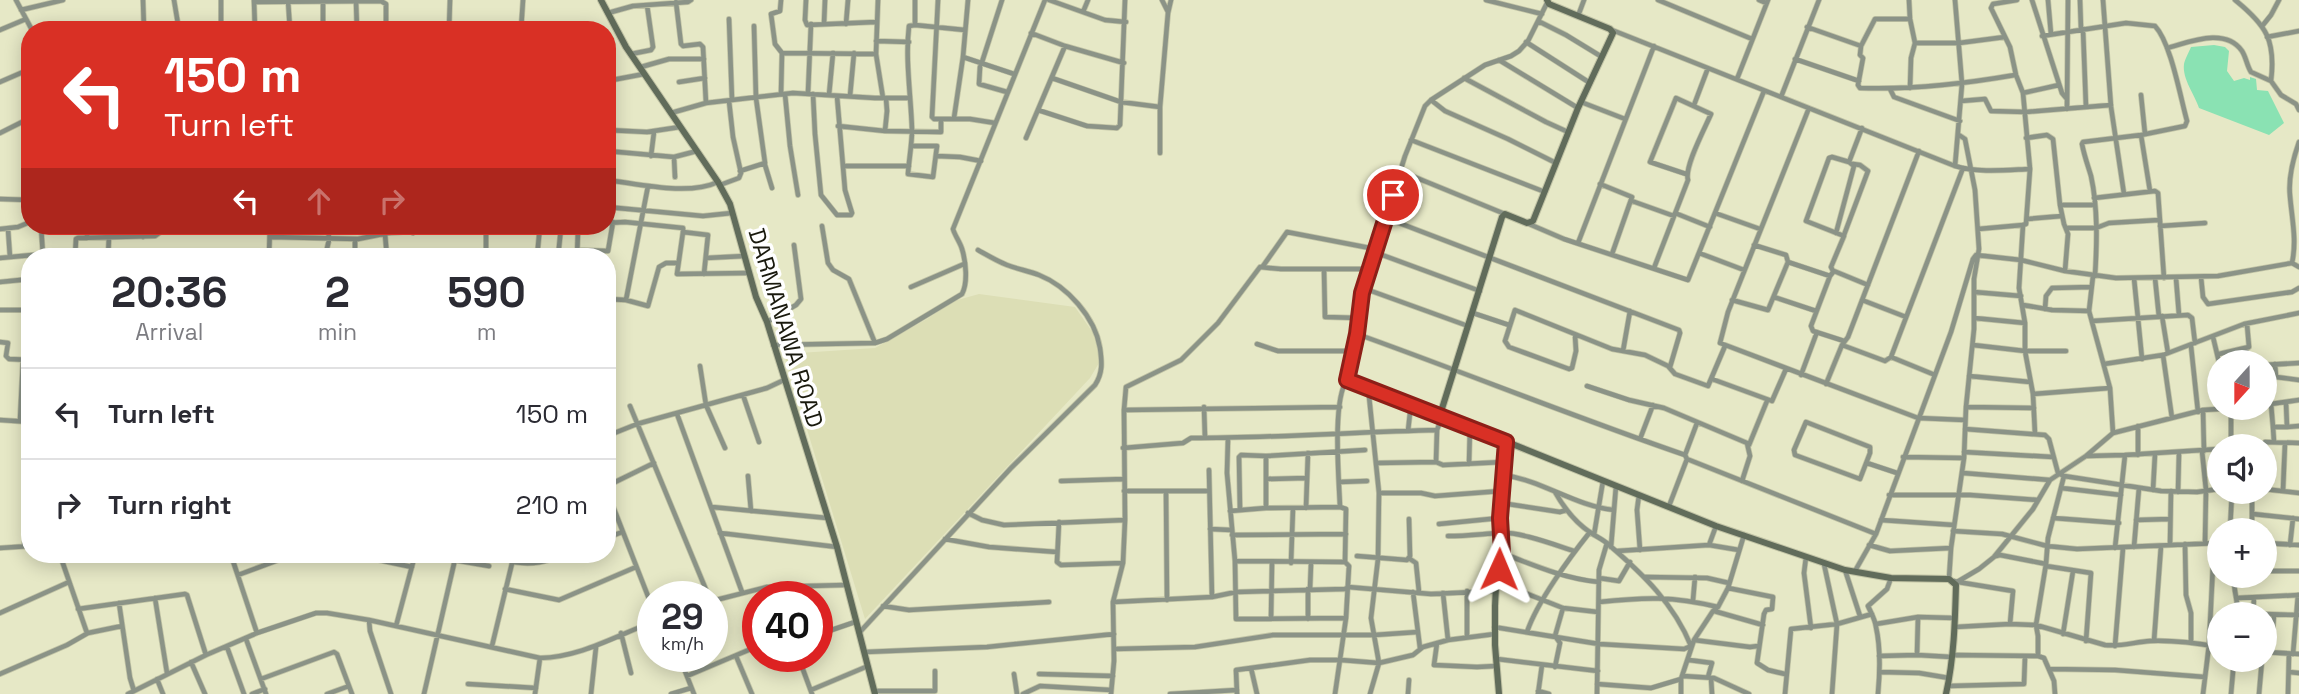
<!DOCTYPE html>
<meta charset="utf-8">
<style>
:root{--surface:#fff;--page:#f2f2f3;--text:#2b2b33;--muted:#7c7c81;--line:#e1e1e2}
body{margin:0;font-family:"Space Grotesk",sans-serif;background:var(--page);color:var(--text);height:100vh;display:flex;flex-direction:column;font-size:26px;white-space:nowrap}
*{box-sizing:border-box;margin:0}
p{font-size:23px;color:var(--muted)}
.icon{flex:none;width:38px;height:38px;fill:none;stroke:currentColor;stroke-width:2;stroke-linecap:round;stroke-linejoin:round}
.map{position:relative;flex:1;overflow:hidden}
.sheet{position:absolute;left:21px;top:248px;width:595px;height:315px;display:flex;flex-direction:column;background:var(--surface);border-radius:28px;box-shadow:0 4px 18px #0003}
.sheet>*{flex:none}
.hud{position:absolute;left:21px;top:21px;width:595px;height:214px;border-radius:28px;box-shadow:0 4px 18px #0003;background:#d93025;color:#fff;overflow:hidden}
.needle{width:46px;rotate:201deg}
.tools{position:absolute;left:2207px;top:350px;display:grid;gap:14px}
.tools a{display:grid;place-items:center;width:70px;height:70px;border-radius:50%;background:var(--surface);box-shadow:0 4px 18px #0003;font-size:35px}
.speed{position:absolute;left:637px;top:581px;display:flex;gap:14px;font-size:35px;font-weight:700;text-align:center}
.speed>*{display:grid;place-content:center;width:91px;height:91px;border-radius:50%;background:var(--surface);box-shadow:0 4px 18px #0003;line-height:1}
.speed small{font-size:18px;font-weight:400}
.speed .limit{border:10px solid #d22;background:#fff;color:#111}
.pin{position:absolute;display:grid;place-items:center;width:60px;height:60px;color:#fff;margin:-30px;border:4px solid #fff;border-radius:50%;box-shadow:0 2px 7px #0007}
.me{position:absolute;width:77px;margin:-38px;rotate:1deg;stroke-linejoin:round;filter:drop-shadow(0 0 5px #0008)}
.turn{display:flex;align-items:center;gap:24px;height:147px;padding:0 28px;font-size:32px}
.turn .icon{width:91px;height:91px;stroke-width:2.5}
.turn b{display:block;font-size:49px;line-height:60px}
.lanes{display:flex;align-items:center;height:66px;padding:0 28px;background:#0003;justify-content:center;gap:35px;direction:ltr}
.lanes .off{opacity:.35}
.eta{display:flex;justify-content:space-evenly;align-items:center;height:119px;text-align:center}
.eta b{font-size:42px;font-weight:600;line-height:49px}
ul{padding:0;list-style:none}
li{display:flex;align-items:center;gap:21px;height:91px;padding:0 28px;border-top:2px solid var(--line)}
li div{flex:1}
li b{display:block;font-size:26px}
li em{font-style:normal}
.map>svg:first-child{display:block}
.built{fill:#dcdeb5}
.water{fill:#8ae2b3}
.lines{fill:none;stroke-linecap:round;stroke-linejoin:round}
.street-casing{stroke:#c1c3a5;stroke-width:6}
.secondary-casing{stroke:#c1c3a5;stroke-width:8}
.street{stroke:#8b9387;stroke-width:4.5}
.secondary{stroke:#616c5b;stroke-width:6}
.route-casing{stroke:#8d1f18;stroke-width:18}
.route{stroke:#d93025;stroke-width:12}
.labels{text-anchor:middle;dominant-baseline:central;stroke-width:7;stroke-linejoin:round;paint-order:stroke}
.street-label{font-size:23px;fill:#19190d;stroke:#fff}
</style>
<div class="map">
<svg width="2299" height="694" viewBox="0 0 2299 694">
<rect width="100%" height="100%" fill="#e6e8c6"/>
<path class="built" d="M979 294 1075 307 1096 337 1099 363 1090 378 865 619 784 354 875 348 927 319 954 301Z"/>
<path class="water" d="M2214 45 2225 47 2229 51 2227 71 2234 81 2244 78 2250 80V77L2256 79 2257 90 2268 91 2284 123 2269 135 2199 108C2195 95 2182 79 2184 64 2185 59 2189 52 2191 47Z"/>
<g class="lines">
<g class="street-casing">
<path id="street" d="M16 0 32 30
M143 0 144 30
M174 0 179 30
M221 0V30
M254 0 255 30
M288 0 290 30
M323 0V30
M781 0 780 11 771 14 775 44 782 53 781 94
M806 0 805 20 807 25 876 22
M878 0 876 54 883 98
M915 0V25
M938 0 932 117 934 119H970L995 123
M1049 0 1105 20 1126 22
M1162 0 1168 12
M1486 0 1542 14
M1658 0 1752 39
M1759 0 1766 3
M1909 0 1910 19 1915 43 1911 58 1910 88
M2017 0 1993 4 1991 8 2010 47 2016 75 2023 93 2030 169 2026 224 2023 225 2019 288 2025 323V351L2033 394 2035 434
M2032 0 2062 93 2067 99
M2048 0 2051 34
M2080 0 2081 29
M2103 0 2111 107 2124 194
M2235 0C2266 25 2276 40 2271 81
M356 1 357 30
M254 2 381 1 386 4V30
M676 2 681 44 683 46 700 44 703 47 706 103
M21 10 63 0
M1083 12 1088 0
M608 13 633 6 688 2 691 0
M1578 16 1584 0
M729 19 732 100
M1538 21 1566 35 1602 57
M824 24 825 0
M846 24 848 0
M386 25H420L422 30
M2263 25 2271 15 2279 0
M1807 27 1861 46 1875 19H1910
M2083 29 2086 107
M0 30 26 19
M179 30 221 25
M449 30 450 0
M521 30 523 0
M1612 30 1955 166C1978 173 2006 170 2030 169
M1031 33 1065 46 1124 63
M2042 36 2126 23 2155 26C2171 43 2180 96 2187 121L2185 126 2141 135 2083 142 2082 144C2084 155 2088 166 2091 176 2098 208 2097 243 2095 276
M2267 37 2299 31
M876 41 909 42
M1526 42 1590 83
M1915 43H1959L2005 37
M1861 46 1860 55 1863 58 1858 85 1860 88C1912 90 1963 84 2015 75
M2167 48C2190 42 2225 27 2242 51 2246 57 2247 66 2251 72L2271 81 2281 95 2296 104 2299 110
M782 53 876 54
M631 54 651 50 653 47 647 5
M963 57 1014 74
M1795 59 1859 81
M1499 60 1578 108
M982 62 1002 0
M641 67 669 59H704
M980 67 979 84 1007 92
M1052 78 1121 102 1160 107 1168 13 1171 0
M1464 78 1546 122 1568 132
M1737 79 1768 0
M607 81 644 74
M0 82 30 69
M679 82 705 78
M1890 89 1894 97 1960 121
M808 93 811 24
M2023 93 2059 85
M785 94 790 146 798 195
M813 94 815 134 821 195 837 215H851L852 213 845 190 837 96
M829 95 833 53
M2141 95 2145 134
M850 96 854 53
M1781 97 1819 0
M1431 100 1445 111 1508 139 1556 163
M1961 101 1985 99 1991 111 2026 112 2111 105
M1581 102 1625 119
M1694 105 1708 68
M1809 108 1728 312 1720 343 1918 418 1965 420
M2067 109 2068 0
M1038 110 1087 126 1117 128 1120 125 1125 0
M671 113 706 103 793 93 875 98H909
M954 118 963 57 968 0
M838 126 885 131 941 132V119
M607 130 647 132 680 127
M885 131 887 111 886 98
M0 133 30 118
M2141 135 2150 191
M1026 138 1065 46
M2026 138 2047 135 2053 139 2060 205 2064 224 2068 234 2065 271
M1411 140 1545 192
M911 146H937L933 177 908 174C909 159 912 144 912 130 911 96 905 60 909 26L915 25 965 30
M607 151 674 157 697 151
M1160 153V107
M651 156 654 132
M936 156 960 157 981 161
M674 157 675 177
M1849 162 1862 128
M765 165 772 188
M844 166H909
M1955 166 1962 84 1955 0
M740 171 765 163 756 98 754 26
M1400 171 1505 214
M607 180C640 184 688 196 718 182
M1600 184 1632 197 1612 254
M720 185 739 178 741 173 733 137 729 101
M2094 198 2155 191 2158 193 2164 278
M0 199 30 200
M1632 201 1674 216
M2060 205H2094
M607 207 703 216 732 213
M1675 213 1710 227
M1715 213 1760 229
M1386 218 1679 330 1680 333 1670 367
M2027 219 2062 216
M607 223 625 222 683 228V232L708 235 704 274
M1529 224 1564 239 1688 280 1764 91
M41 226 43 256
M87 226V238
M114 226V237
M142 226 143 237
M411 226 413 233
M548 226 578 231 588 226
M822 226 828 263 833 270 849 279 875 343
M2160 226 2205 223
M2066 228H2096L2109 223 2159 220
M0 229 18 227 30 222
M8 229 10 257
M1978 229 2023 225
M683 232 677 274 749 273
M385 234 387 257
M1844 235 1868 171 1860 165 1853 164
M271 237 358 239 388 233 492 226
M1578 243 1654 46
M578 250 608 251 613 222
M1374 252 1480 291
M1699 253 1744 270
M486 254 518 257
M269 256 270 226
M486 256V226
M75 257 76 239 78 238 155 236 169 226
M108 257 109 237
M211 257H220
M251 257H297L300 253 326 251
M325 257 329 240 328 226
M355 257V239
M537 257 540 226
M558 257 561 228
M577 257 578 231
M0 258 43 254
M706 258 745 256
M1788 262 1830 276
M2292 263C2297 240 2292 220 2290 196 2288 177 2293 159 2299 142
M1263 266 1287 232 1375 249
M1654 268 1688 180C1684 167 1705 128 1711 114L1676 98 1650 162 1686 174
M1324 269 1325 317 1359 318
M1833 271 1831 267 1844 236 1806 221 1829 158 1832 157 1849 162 1854 166 1836 233
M2093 276 2089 311 2110 388 2113 433
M2201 277 2203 297 2208 304 2292 292 2299 288
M2134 278 2142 359
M2155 278 2159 317
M2176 278 2179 315
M0 282 30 279
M911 287 964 264
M1363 288 1468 326
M1974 292 2021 296
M1774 297 1816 311
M607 299 626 300 648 306 659 267 666 263H678
M626 300 648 186
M1732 300 1768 310 1788 262 1786 255 1754 245
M1862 300 1906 317
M2023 305 2052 310 2089 311
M2045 309 2046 296 2052 288 2091 287
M0 310H30
M1473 313 1509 325
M2162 316 2168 353
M1974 318 2025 323
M2092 321 2188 315 2192 318 2195 343
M767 322 796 305 801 299 794 245
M1357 334C1466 373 1574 417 1685 455L1687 459 1876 534
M1575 335 1576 351 1572 368 1569 369 1509 347 1505 341 1515 310 1612 349 1645 355 1668 366 1675 374 1708 386 1725 346
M2213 337 2219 362
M1844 341 1813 331 1811 326 1830 276 1834 271 1868 285
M0 342 8 343 6 356 9 359 30 360
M1257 344 1278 351H1353
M773 345 875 343 887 339 962 294C968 283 966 262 962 249 960 242 955 236 953 229L1045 0
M1842 345 1885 361 1891 357 1935 375
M1973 345 2025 351H2066
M2191 346 2198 412
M2246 349 2248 362
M1623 351 1630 311
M2219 354 2249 347 2247 324
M2163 355 2172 418
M1891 357 1963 168
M2104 364 2163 355 2244 324 2299 313
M2275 364 2276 377 2299 380
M2264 365 2299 363
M700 366 706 405 725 448
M1801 375 1817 332
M1969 376 2030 382
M1712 379 1772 401 1786 369
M1826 384 1842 345 1848 337 1919 151
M1587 386 1629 400 1664 408 1747 443 1750 456 1742 481
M2033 394 2110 388
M743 395 759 442
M1369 396 1379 493 1378 559 1371 618 1379 663 1370 694
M2271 404 2273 427
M2264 405 2299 400
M630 406 709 597
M1204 407 1205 438
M1966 407 2034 408
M1124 410 1340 407
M2203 410 2204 451
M677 414 742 592
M1440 415 1347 380 1357 334 1362 293 1405 156 1425 106 1431 100 1485 65 1511 56 1519 51 1528 41 1547 3
M0 420 30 422
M20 421 23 360
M1806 422 1870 447V453L1860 479 1795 455 1794 450Z
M2287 427 2299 426
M1965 429 2045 435 2049 439 2058 473 2064 476 2161 491 2197 492 2219 489
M1408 431 1411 404
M607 436 637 424 767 388 784 380
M1228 438 1227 473 1235 561 1236 619 1346 618
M1640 439 1653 405
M2274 442 2273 427H2287L2286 402
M1749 445 1767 401
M2231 446V409
M2262 446 2265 442 2299 443
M1123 448 1183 443 1191 438C1274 438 1355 432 1437 430
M2202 451 2206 490 2205 543
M1964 452 2053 457
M1685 455 1697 423
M2138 455V426
M1266 456V508
M2087 456 2125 455
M1903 457 1964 458
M1436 462 1437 430 1442 417
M1376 463 1436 462 1443 465 1503 462
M1867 463 1897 473
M1469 464 1470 428
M1209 470 1212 597
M1963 473 2050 480
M1503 475C1542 480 1575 506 1614 510
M748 476 751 511
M1266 479 1307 478
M1061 481 1124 479
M1339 482 1367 481
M607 486 654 463
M2061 488 2121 495
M2264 489 2299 493
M2153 490 2155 454
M607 491 653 609
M1124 491H1209
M1166 491 1167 600
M2283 491 2285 443
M2178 492 2179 453
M2252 492V530
M1379 493H1421L1435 496 1501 491
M1639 495 1637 510 1640 550
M1889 495H1970L2038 500
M1501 503 1560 512 1566 510
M1669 506 1687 459
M712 507 827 518
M1306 508 1308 453
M1240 510 1239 457 1241 455 1266 456 1365 450
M1230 511 1266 508 1340 507
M968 513 982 520 1004 525 1125 520
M2253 514 2299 519
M2053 518 2119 523
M1881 520 1954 525
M2136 520 2170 519
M1059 522 1057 562 1061 565 1123 563
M1439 524 1500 518
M1210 529 1231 530
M2230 530 2232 492
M1953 531 2002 534 2047 546 2077 549 2219 543
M720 533 837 547
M1232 535 1346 534
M1594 535 1603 481
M1448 536C1465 536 1482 534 1498 533 1519 531 1555 545 1574 551
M607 538 622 532
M945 539 989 547 1057 552
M2264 543 2299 545
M2185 544 2186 595 2191 613V643
M1709 545 1716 526
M1869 545 1890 551 1951 548
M2170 545 2171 491
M2290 545 2293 518
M24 546 30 503
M1611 547 1616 486
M2134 547 2139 488
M0 548 30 546
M2115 548 2125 455 2219 449
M1617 551 1709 545 1739 550
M1502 553C1533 565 1565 579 1599 582
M60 555 87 633
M231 555 257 633
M355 555 412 567
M1357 556 1407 560 1410 556 1409 519
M1996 556 2000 555 2046 564
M1806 557 1804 573 1811 628
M1410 559 1416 563 1419 592
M454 560 489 566
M1235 561 1345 562 1346 509 1340 507C1339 480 1332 400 1347 380
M513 562C533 565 546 562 565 555
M1291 563 1293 508
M1824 564 1837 624 1832 694
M2046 566 2091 573 2086 641
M1845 570 1860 616
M1855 571 1876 534 1951 332 1973 259 1976 255 2021 260 2065 271 2116 278 2218 276 2292 263 2299 267
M2264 571H2299
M238 575 292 555
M2234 576C2233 589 2238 601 2238 614
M1645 577 1707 578 1729 583
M1599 578 1619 581 1630 562
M1949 579 1951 548 1964 458 1966 407 1974 329V279L1979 249 1975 190 1965 139 1959 135
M1954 581 1957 582 1979 569 1994 557 2033 509 2050 480 2086 456 2113 433 2203 410 2235 408
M1958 582 2013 591 2010 624
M1496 586 1520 591 1563 608 1598 612
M767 587 770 597
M1728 588 1773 597 1772 609 1766 610 1764 614 1757 663 1768 670 1785 674
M505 589 559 600 636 567
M1310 589 1311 564
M1467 591V637
M1413 592 1420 648
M1443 593 1448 640
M155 598 167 673
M2237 598 2299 595
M1693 600 1695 577
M712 601 767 587 846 585
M1113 602 1212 597 1236 592 1345 589 1348 587 1431 594 1496 591
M1599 602C1645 597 1672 596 1718 607
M119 603 130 678 134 691
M883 606 909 610 1049 602
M78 609 185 594 187 595 206 655
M1714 611 1763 625
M0 613 69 582
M2253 614 2254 598
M2264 614 2299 615
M1271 619 1272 563
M1308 619V589
M369 620 370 631 391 694
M1876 624 1918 617 1955 618
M396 626 415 555
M1494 627 1599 644 1684 649 1691 646C1674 604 1643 574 1609 545 1604 540 1597 537 1591 533 1576 523 1564 508 1555 492
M1955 627 2010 624 2036 625 2105 645C2120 647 2135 642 2150 641 2173 640 2196 643 2219 647
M1527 632C1537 602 1570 557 1590 532
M621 633 631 673
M859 633 1011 468 1095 385C1103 373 1102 362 1100 348 1095 317 1067 286 1039 275 1029 271 1017 269 1007 265 997 261 987 255 978 250
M2063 634 2073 571
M817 635 855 622
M246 639 266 694
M1694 640 1750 647 1758 646
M2154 641 2161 546
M1437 643 1434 665 1477 667 1496 666
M492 646 514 555
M2115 646 2123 548
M227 647 244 694
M1114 649 1195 647 1273 635H1374L1418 632
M865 652 987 647 1114 634
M2264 652 2299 654
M2271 652 2274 615
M2293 654 2298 595
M1917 655 1918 617
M1953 655 2038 656
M679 656 694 694
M736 656 752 694
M798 656 812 694
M1879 656 1917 655 1952 657
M1497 659 1598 671
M1689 660 1712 663 1708 677
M191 662 205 694
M1555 667 1560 643 1555 636 1563 608
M1251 668 1257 694
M2049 669 2115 670 2205 677
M1880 672 1919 673 1949 678
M2289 672 2299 673
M0 674 67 645 88 633 122 626
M1014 674 1017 694
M1039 674 1113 676
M687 676 758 646
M1683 676 1714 678 1749 694
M1711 678 1712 694
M157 679 163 694
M261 679 334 652 337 654 352 694
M468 684 536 688
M1597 684 1651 688 1681 679 1694 640 1713 611 1718 607 1728 588 1744 535
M1948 686 2024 684 2025 657
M811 690 868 666
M875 691H935V671
M1538 691 1549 694
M128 694 206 655 257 633 316 613H327L369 620 540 658C581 657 615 636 653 622
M252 694 265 689
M327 694 349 686
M424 694 456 555
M535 694 540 658
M591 694 596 647
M671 694 691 688
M1023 694 1040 686 1111 690
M1111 694 1114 661 1113 602 1123 563 1125 520 1124 410 1126 387 1181 360 1218 323 1260 267 1281 269H1369
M1170 694 1237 690
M1237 694 1236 670 1310 660H1341L1379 663 1413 655 1423 647 1448 640 1495 634
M1335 694 1346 618 1349 566 1345 562
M1408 694 1409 680
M1538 694 1542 665
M1597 694 1599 570 1607 543
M1681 694V679
M1785 694 1791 629 1837 624 1872 614
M1878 694C1880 672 1881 649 1876 627 1875 619 1871 613 1868 606L1887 589 1891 578
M2055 694 2054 681 2044 658 2038 656V636L2036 625 2046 564 2048 538 2064 476
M2203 694 2209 645 2214 544
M2231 694 2234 660
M2259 694 2262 660
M2288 694 2289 654"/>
</g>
<g class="secondary-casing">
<path id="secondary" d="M601 0 626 47 718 182 730 204 756 297 767 322 837 547 875 694
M1547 0 1549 4 1610 29 1613 33 1578 108 1533 221 1527 223 1505 214 1502 217 1440 415 1716 526 1845 570 1891 578 1949 579 1956 585C1955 622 1954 658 1946 694
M1499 694 1495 645V606L1496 586 1502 553 1500 518 1505 442"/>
</g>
<use href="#street" class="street"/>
<use href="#secondary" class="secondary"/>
</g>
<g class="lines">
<g class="route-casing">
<path id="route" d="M1393 195 1362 293 1357 334 1347 380 1506 442 1500 518 1502 553 1499 569"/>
</g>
<use href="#route" class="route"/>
</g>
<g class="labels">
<g class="street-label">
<text transform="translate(786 328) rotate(73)">DARMANAWA ROAD</text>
</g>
</g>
</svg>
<div class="tools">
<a><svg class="needle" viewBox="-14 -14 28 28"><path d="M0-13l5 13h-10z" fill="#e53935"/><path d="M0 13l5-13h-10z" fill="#7c7c81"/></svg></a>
<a><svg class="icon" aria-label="sound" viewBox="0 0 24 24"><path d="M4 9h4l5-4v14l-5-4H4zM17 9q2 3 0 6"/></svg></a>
<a>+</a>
<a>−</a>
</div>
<div class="speed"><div>29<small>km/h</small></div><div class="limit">40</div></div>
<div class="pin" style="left:1393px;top:195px;background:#d93025"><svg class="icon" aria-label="arrive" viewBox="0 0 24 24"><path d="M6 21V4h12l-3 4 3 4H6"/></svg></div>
<svg class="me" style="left:1499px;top:569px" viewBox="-20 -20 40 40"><path d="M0-17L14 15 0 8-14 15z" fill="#d93025" stroke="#fff" stroke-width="4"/></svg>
<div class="hud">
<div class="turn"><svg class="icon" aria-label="left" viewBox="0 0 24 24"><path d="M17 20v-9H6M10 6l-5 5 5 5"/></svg><div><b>150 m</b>Turn left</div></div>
<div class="lanes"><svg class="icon" aria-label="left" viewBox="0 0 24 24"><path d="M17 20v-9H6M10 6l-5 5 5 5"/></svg><svg class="icon off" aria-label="ahead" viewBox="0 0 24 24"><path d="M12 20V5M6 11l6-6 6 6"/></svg><svg class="icon off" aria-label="right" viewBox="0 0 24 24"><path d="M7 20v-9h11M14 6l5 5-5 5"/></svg></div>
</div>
<section class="sheet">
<div class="eta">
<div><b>20:36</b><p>Arrival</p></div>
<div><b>2</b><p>min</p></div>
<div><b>590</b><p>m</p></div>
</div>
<ul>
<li><svg class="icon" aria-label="left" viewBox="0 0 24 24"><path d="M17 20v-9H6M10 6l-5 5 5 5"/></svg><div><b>Turn left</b></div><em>150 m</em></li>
<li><svg class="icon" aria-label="right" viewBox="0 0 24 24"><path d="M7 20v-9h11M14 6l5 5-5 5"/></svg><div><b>Turn right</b></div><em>210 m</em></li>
</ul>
</section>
</div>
